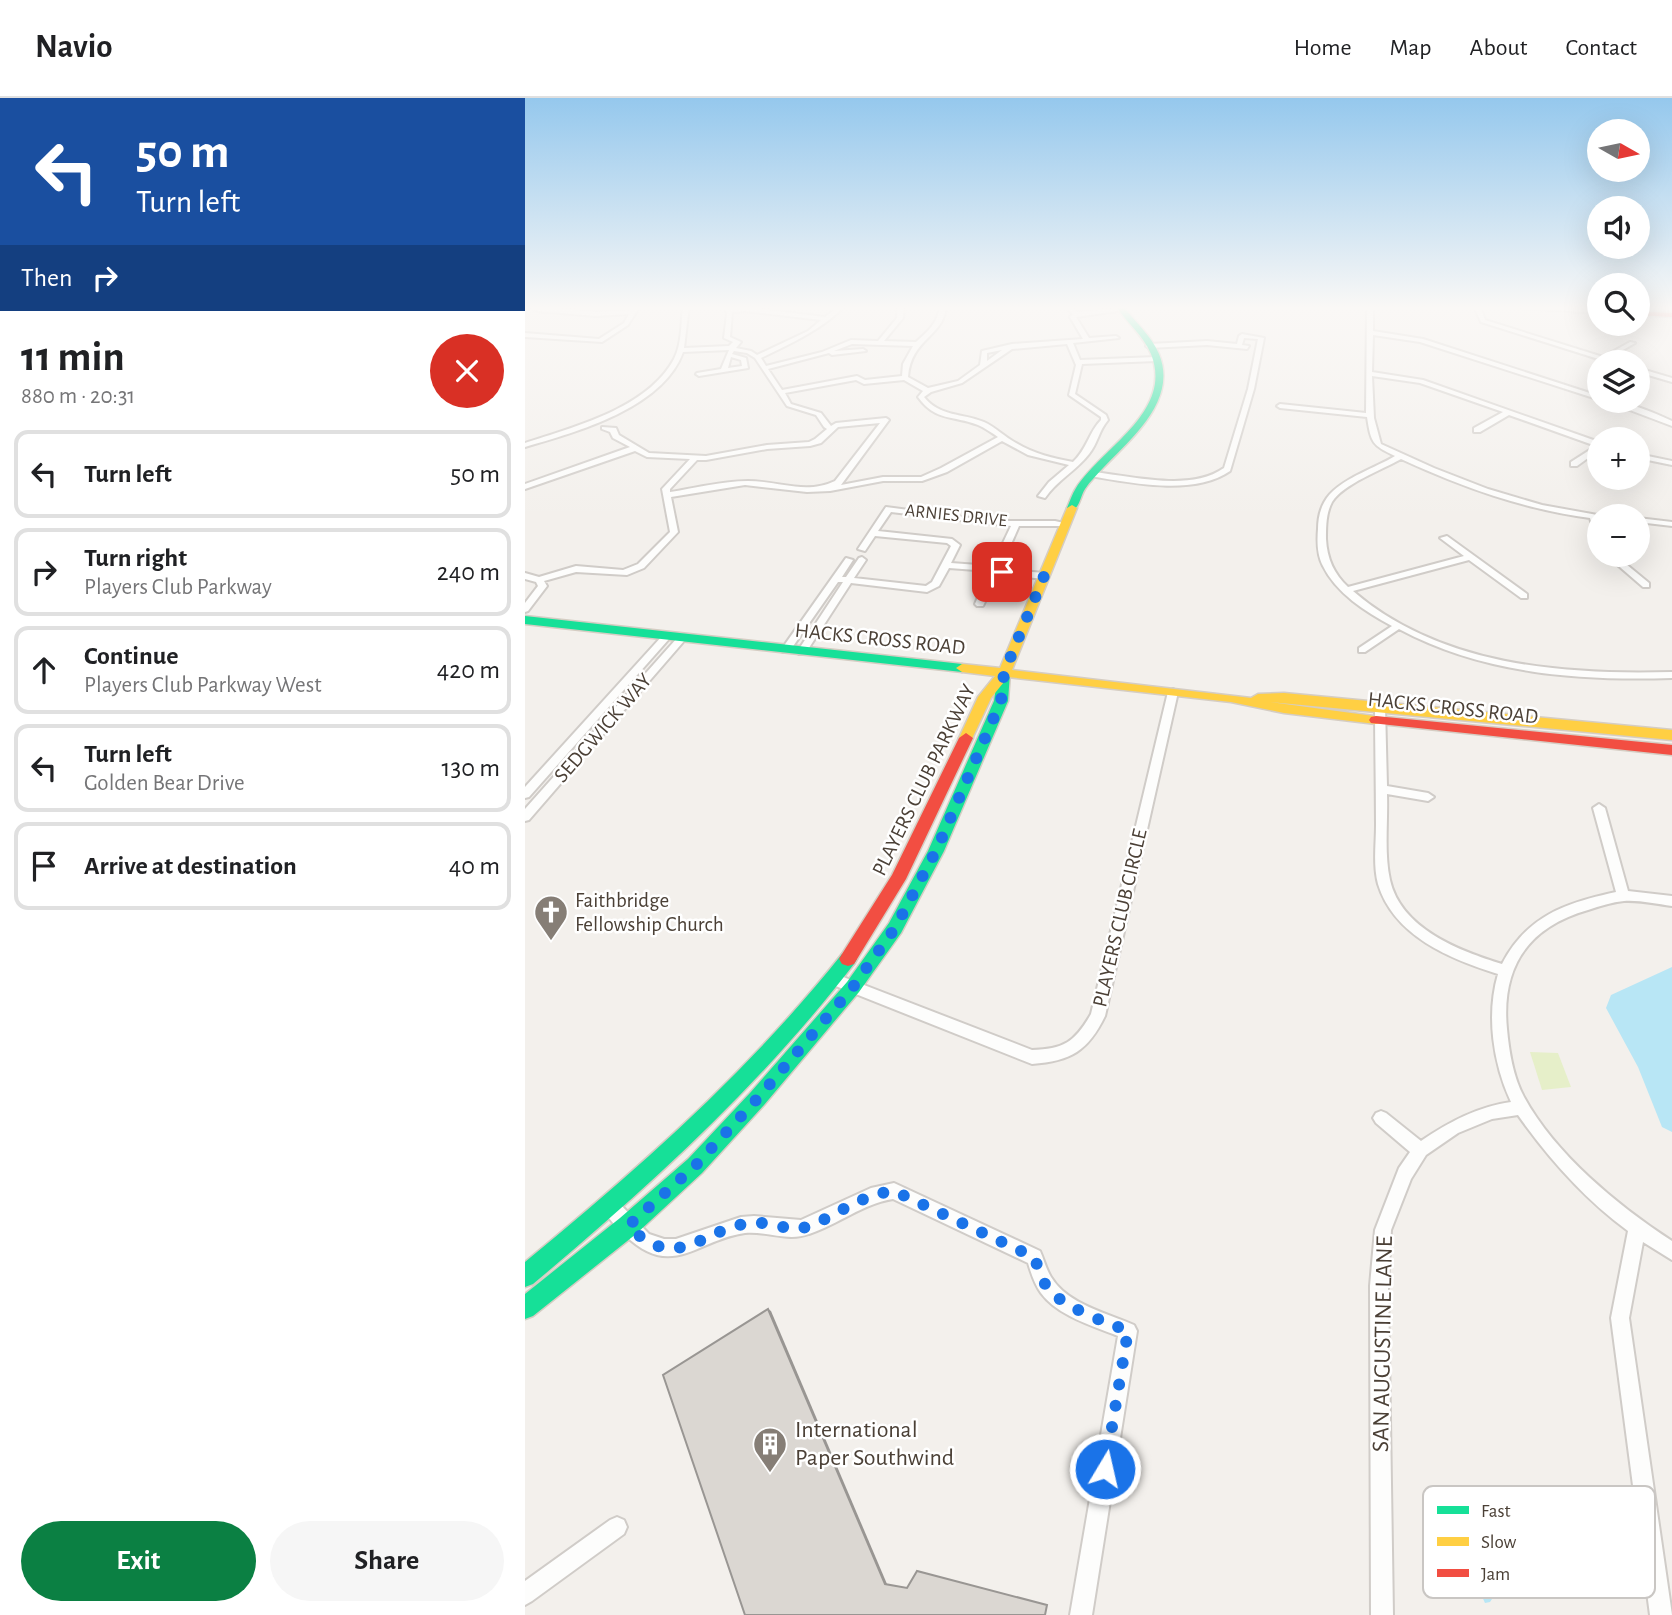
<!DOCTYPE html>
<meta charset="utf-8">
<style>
:root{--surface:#fff;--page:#f6f6f6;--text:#202124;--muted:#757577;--line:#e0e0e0;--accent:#0b8043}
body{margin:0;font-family:"Alegreya Sans",sans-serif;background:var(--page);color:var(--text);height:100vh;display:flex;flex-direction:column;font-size:26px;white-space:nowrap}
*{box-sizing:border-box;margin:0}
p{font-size:23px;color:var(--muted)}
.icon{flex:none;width:38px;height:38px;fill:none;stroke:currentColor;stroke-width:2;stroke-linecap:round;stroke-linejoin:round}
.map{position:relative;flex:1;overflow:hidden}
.drawer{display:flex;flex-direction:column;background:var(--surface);width:525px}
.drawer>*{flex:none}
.banner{background:#1a4fa0;color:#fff;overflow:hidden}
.needle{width:46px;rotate:99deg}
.controls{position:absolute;left:1062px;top:21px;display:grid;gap:14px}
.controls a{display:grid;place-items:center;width:63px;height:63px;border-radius:50%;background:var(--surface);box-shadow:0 7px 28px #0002;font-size:35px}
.pin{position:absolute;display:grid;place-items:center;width:60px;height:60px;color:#fff;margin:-30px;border-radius:14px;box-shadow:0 4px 10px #0006}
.me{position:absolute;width:77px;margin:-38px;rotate:9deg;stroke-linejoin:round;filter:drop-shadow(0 0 5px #0008)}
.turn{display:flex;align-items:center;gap:24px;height:147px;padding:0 21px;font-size:32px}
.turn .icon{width:91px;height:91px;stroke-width:2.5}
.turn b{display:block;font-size:49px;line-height:60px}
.then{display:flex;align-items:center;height:66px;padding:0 21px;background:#0003;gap:14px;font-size:26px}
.round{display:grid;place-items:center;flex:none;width:74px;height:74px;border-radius:37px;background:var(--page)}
.head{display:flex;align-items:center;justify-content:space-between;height:119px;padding:0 21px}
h1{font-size:42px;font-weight:700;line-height:52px}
.cta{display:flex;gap:14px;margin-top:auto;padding:14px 21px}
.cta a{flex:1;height:80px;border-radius:42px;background:var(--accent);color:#fff;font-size:28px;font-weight:700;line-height:80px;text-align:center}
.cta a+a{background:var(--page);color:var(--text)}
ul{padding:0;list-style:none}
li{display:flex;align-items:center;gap:21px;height:88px;margin:0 14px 10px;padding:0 7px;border:4px solid var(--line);border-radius:14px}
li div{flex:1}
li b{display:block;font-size:26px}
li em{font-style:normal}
header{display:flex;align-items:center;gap:42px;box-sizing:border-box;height:98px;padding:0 35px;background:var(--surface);border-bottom:2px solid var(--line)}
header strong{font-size:33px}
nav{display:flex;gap:38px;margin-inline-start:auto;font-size:24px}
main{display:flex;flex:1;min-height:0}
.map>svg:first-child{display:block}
.green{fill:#e6efc9}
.water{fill:#b8e6f5}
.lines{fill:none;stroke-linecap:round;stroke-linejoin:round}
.street-casing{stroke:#d0ccc8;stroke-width:4}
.fast-casing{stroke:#d5cdc3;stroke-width:3}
.slow-casing{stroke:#d5cdc3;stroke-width:3}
.jam-casing{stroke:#d5cdc3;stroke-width:3}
.street{fill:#fdfdfc;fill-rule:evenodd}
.fast{fill:#16e098;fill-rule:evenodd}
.slow{fill:#ffcf43;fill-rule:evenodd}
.jam{fill:#f24e42;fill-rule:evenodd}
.shaded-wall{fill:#999693}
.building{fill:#dbd7d2;stroke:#999693;stroke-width:2}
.route{stroke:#1a73e8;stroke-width:12;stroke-dasharray:0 21.6}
.labels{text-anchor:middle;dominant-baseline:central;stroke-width:5;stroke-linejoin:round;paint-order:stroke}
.far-street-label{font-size:18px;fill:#4b4036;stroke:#fff}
.street-label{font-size:21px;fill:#4b4036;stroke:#fff}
.poi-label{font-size:21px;fill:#4b4036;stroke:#fff;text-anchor:start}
.near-street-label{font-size:24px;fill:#4b4036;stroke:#fff}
.near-poi-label{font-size:24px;fill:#4b4036;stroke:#fff;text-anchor:start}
.key{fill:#fff;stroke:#c9c6c3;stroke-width:2}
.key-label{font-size:19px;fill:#4b4036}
</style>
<header>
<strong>Navio</strong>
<nav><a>Home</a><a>Map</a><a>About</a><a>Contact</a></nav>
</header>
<main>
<section class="drawer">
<div class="banner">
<div class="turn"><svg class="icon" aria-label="left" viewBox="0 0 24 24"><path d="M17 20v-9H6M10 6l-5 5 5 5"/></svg><div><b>50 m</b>Turn left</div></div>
<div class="then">Then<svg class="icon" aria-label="right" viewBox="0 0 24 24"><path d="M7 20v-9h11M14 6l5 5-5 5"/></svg></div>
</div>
<div class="head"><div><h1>11 min</h1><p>880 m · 20:31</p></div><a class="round" style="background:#d93025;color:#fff"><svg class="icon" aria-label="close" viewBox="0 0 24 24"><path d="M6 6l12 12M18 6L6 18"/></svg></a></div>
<ul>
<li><svg class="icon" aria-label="left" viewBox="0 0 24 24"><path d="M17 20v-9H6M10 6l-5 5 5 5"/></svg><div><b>Turn left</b></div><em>50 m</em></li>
<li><svg class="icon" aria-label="right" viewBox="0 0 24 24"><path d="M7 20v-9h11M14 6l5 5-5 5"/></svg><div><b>Turn right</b><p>Players Club Parkway</p></div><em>240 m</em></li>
<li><svg class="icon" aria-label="ahead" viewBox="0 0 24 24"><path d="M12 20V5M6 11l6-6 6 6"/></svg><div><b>Continue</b><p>Players Club Parkway West</p></div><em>420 m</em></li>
<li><svg class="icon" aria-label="left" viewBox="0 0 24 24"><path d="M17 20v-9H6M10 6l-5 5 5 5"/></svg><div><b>Turn left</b><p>Golden Bear Drive</p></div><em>130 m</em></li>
<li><svg class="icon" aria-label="arrive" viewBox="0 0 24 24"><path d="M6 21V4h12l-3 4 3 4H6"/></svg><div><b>Arrive at destination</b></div><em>40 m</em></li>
</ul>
<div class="cta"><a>Exit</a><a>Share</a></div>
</section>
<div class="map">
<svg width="1147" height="1517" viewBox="0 0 1147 1517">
<rect width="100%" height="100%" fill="#f3f0ec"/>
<path class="green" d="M1005 954 1033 955 1046 989 1017 992Z"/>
<path class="water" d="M1147 869V1034L1137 1029 1113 969 1081 910 1086 897Z
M957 1461C966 1463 972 1466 973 1475H970L971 1495 965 1504 960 1505 954 1492 957 1485 955 1464Z"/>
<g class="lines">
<g class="street-casing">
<path id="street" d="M7 208 71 214 107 212 109 208H115L103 227 77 244 0 239V235L74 241 99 225 104 216 71 218 12 213 7 210Z
M158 208H164L159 250 204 248 208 244 199 240 202 216 199 208H205L206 211 220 209 300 219 314 208H320C296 232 267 245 236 260L241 268 297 254 326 242 353 243 372 220 373 208H379L378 220 359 243 391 244C403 233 413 225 415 208H421C419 239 386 240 383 279L403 290 433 283 455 267 457 253 487 246 558 241 545 219 548 216 538 208H544L552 214 597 210 600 212 551 219 564 240 591 238 594 240 548 245 555 262 631 259 634 261 631 263 557 266 550 296 581 317 583 322C573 334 573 345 564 356 551 373 532 382 520 400L513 398 524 384 544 367 503 357 477 343 422 374 397 383H358L305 393 282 394 220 387 146 399 153 434 119 470 102 477 51 474 19 483 22 488 3 513 0 514V505L13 488 11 484 0 481V475L14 479 51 468 98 472 113 466 145 434 137 391 165 361 122 359 110 353 0 391V386L105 349 88 340 85 334 77 331V329L91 330 94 337 124 355 181 358 242 347 284 344 290 341 302 331 299 329 291 317 262 308 230 260 222 255 209 253 207 256 221 260 223 270 174 278 171 276 172 275 196 271 204 252 158 254C138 310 52 334 0 349V345C49 329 123 310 149 261 157 246 156 225 158 208ZM220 213 296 222 283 233 232 257 226 253 211 250 216 244 205 239 207 214ZM327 246 388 248 378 266 377 278 340 282 332 278 257 292 243 271 304 255 307 257 341 253 338 251 309 253ZM542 246 551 267 544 297 576 319V322C564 334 562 351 548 364 528 360 509 356 491 345 480 339 470 329 459 324 437 315 415 319 399 299L406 294 437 285 487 251ZM477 252 462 263V255ZM206 259 216 262 217 268 203 270ZM331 282 339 286 379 282 398 293 393 299C411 324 428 317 453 327 460 330 467 335 473 339L416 370 396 379H358L316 387 364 322 361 320 311 325 306 328 296 315 266 306 260 295ZM355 325 310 383C281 397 253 383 223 383 197 383 171 390 145 394V391L172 362H181L242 351 285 348 296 345 313 329Z
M842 208H848V233L898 241 1074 298V302L1072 301 895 244 848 237 847 274 898 282 1074 344V352L1052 368H1046V364L1071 348 984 317 955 334H949V330L978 314 895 285 847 278 849 320 856 346 909 370 963 391 1017 407 1078 418H1074V440L1070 437 1065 420C998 411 937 389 876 361 857 372 818 386 807 404 801 415 801 429 801 441 802 461 809 476 823 489L939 458 915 440 922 438 1002 496V500H996L944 462 828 493C915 568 1038 577 1147 574V580C1053 583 958 576 874 531L840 554H834V550L867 528C841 514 811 495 798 468 792 457 792 443 793 431 793 419 796 406 805 396 821 379 850 370 870 358 847 347 846 345 842 319L755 310 752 308 755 306 841 315Z
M949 208H955L960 222 1078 259 1105 244 1110 245 1084 260 1092 264H1083L956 224Z
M992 208 1074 211V215L995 210Z
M717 236 739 240 729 291 705 373C669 398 606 385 565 378L564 376 568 374C607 378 665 394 699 370L723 291 733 241 719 240 717 247 724 248 722 251 682 247 624 250 621 248 624 246 682 243 712 246 714 238Z
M1113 270 1147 280V284L1113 274Z
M1081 303C1103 303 1127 314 1147 323V328Z
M1113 356 1147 363V367L1113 360Z
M361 409 468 423H530L543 426 539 428H494L475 471 519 475 523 478 519 481 473 476 458 508H452L450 506 464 473 424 470 414 488 402 494 326 485 280 556H274L272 554 318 484H313L264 554H258L256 552 321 460 328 462 317 479H321L334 460 337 459 341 462 329 480 401 488 407 484 426 448 422 445 350 438 340 453 333 451ZM366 414 486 428 467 468 426 465 435 447 427 441 353 433Z
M1113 420 1147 424V428L1113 424Z
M1081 457H1090L1124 485V489H1118Z
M141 536 146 539 144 541 4 699 0 700V689L138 537Z
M156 538 161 541 159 543 4 722 0 723V711L153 539Z
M648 591 653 594 580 918C563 953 546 963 507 966L303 885 301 881 303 877 308 875 507 952C539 951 550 944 566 916L643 594Z
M855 606 860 609 862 688 903 695 909 699 903 703 862 696C863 724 859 755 865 782 876 831 935 853 977 866 1002 818 1040 805 1091 794L1068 710 1074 706 1080 710 1103 793 1147 798V808C1131 806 1115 802 1099 803 1087 804 1075 808 1063 812 1003 829 976 869 982 931 984 953 988 979 999 999 1030 1056 1093 1108 1147 1143V1162L1118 1144 1104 1220 1147 1517H1125L1086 1220 1103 1133C1060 1101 1024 1061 993 1017L967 1021 933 1035 901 1057 886 1081 866 1132 863 1188 868 1517H846L845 1188 850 1132 874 1070 885 1054 851 1025 848 1020 851 1015 856 1013 861 1015 896 1043C924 1024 952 1009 986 1004 968 965 961 917 973 876 925 861 869 838 853 786 848 767 851 746 851 727 851 688 850 648 850 609Z
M369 1085 515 1153C519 1162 521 1171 526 1179 542 1206 582 1215 609 1227L612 1233 567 1517H545L593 1238C568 1228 533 1218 516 1195 510 1187 506 1175 503 1165L368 1101C337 1106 314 1126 284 1136 263 1144 242 1133 220 1135 173 1141 147 1183 100 1137 92 1129 81 1119 77 1108L79 1102 85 1100 91 1102 124 1136 139 1141H151L216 1119 229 1118 276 1122 346 1090Z
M92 1419 99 1422 102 1429 99 1436 7 1503 0 1507V1483L85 1422Z"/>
</g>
<g class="fast-casing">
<path id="fast" d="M591 208H598C609 223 626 237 634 256 653 302 607 340 578 370 572 377 565 383 560 391 555 399 555 409 547 413L542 410C545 403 547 396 551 390 577 349 649 314 626 256 619 238 601 224 591 208Z
M0 518 437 566 443 570 437 574 0 526Z
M479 571 485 575 483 603 419 753 376 835 334 894 239 1007 177 1075 111 1136 8 1218 0 1221V1196L95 1120 163 1061 225 995 322 884 364 825 403 753 469 603 473 575Z
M323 854 329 856 332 861 329 866C236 987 125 1088 8 1186L0 1189V1164C115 1069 224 973 317 856Z"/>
</g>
<g class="slow-casing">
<path id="slow" d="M547 407 552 410 487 572 726 600 733 596 759 595 1147 632V642L745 604 856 619 858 622 856 625 851 626 759 615 706 604 483 579 466 600 446 643H436L434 640 453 599 470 578 437 574 431 570 437 566 475 570 542 410Z"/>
</g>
<g class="jam-casing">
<path id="jam" d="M1113 213 1147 215V219L1113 217Z
M851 618 1147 647V657L846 625 844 622 846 619Z
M441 635 448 640 381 781 329 866 323 868 317 866 314 861 317 856 367 777 434 640Z"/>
</g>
<use href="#street" class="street"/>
<use href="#fast" class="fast"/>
<use href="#slow" class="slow"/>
<use href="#jam" class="jam"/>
</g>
<path class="shaded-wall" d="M243 1211 246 1213 362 1486H360Z"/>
<path class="building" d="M243 1211 360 1486 382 1490 392 1473 522 1507 520 1517H220L138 1277Z"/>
<linearGradient id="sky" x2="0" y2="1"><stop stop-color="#95c8ed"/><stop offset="0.5" stop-color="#faf8f6"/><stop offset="1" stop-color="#faf8f6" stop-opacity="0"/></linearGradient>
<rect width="1147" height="420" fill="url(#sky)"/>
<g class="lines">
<path class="route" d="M477 474 519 478 479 575 476 603 412 751 370 830 328 889 232 1001 170 1068 103 1128C157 1181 181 1122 237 1125 255 1126 266 1135 284 1128 313 1117 337 1096 369 1093L509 1159C513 1168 516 1181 522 1189 536 1209 581 1224 603 1233L580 1371"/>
</g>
<defs>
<g id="church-pin" transform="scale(1.75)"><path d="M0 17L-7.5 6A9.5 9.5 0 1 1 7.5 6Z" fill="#867e76" stroke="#fff"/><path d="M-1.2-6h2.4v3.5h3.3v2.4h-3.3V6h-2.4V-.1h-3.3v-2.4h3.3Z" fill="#fff"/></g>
<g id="building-pin" transform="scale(1.75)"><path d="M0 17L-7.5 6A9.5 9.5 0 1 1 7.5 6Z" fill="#867e76" stroke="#fff"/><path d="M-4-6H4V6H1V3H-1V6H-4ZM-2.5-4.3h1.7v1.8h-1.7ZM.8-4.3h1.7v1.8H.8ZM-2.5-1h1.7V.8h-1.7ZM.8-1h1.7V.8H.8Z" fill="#fff"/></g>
</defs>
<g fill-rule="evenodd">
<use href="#church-pin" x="26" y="814"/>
<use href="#building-pin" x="245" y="1346"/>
</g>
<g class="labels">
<g class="far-street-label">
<text transform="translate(431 418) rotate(6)">ARNIES DRIVE</text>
</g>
<g class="street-label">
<text transform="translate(355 541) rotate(6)">HACKS CROSS ROAD</text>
<text transform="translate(928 610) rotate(6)">HACKS CROSS ROAD</text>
<text transform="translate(78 630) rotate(-49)">SEDGWICK WAY</text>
<text transform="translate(399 682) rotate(-64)">PLAYERS CLUB PARKWAY</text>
<text transform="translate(595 820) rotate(-77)">PLAYERS CLUB CIRCLE</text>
</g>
<g class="poi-label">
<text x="50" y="802">Faithbridge<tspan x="50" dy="24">Fellowship Church</tspan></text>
</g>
<g class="near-street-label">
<text transform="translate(858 1246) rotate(-89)">SAN AUGUSTINE LANE</text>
</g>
<g class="near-poi-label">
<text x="270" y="1332">International<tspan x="270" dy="28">Paper Southwind</tspan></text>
</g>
</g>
<rect x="898" y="1388" width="232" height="112" rx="10" class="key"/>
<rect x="912" y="1408" width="32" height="8" fill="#16e098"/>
<rect x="912" y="1439" width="32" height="9" fill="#ffcf43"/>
<rect x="912" y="1471" width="32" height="8" fill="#f24e42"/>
<g class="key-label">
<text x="956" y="1419">Fast</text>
<text x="956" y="1450">Slow</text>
<text x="956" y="1482">Jam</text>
</g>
</svg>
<div class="controls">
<a><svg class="needle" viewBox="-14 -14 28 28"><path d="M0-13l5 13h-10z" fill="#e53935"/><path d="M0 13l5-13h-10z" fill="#757577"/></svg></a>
<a><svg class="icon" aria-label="sound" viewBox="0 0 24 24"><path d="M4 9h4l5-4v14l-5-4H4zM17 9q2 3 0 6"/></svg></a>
<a><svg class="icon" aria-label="search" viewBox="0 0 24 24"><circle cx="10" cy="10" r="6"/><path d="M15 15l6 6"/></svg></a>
<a><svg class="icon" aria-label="layers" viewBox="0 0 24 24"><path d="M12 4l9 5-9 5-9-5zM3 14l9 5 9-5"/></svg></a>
<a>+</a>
<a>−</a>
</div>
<div class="pin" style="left:477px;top:474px;background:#d93025"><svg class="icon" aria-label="arrive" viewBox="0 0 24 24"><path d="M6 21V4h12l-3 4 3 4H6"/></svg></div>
<svg class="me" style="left:580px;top:1371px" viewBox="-20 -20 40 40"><circle r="17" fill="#1a73e8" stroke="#fff" stroke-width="3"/><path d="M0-11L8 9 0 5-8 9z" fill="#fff"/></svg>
</div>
</main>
